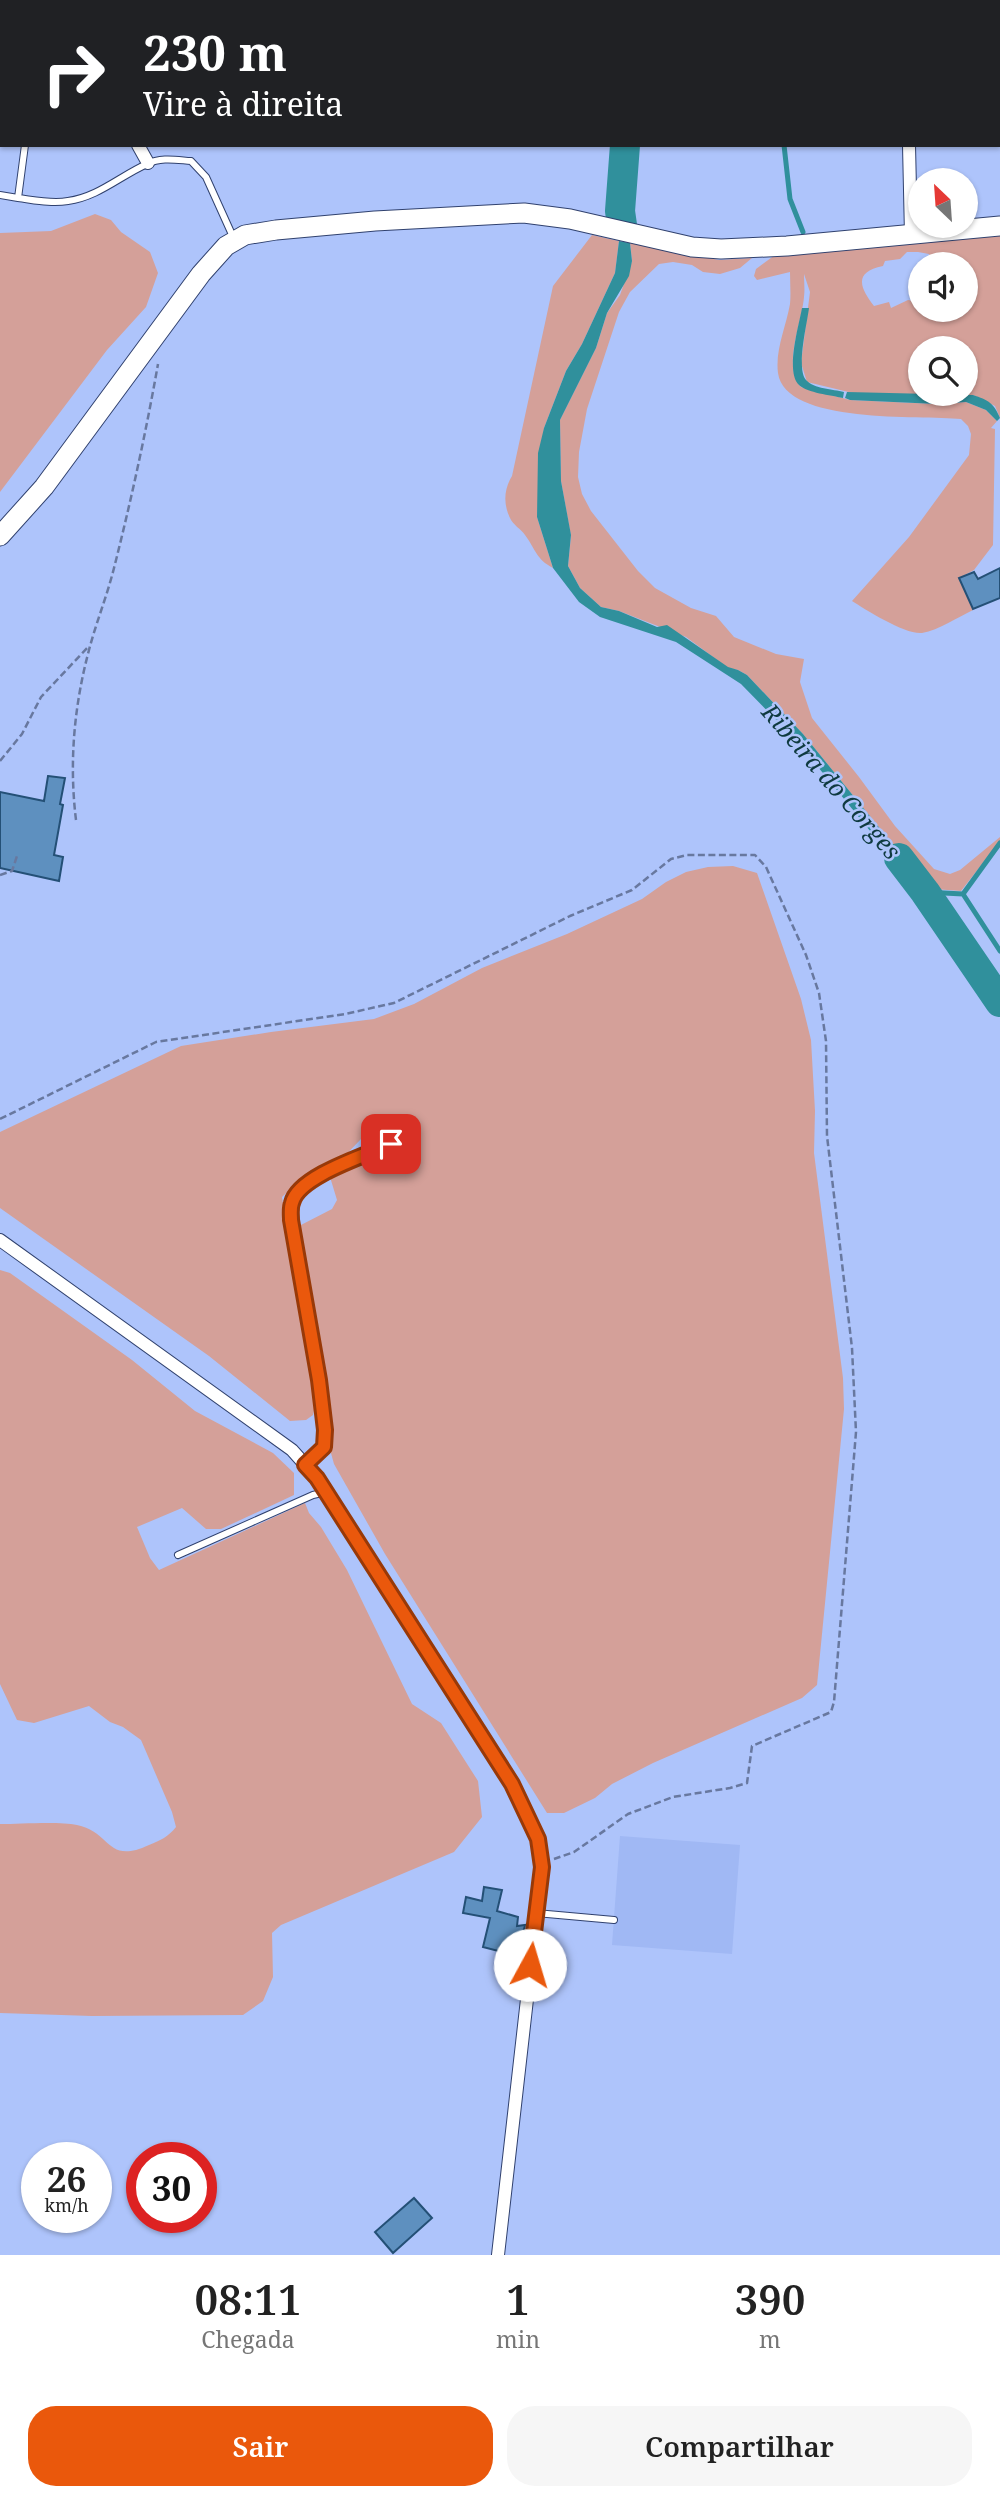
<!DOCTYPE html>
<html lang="pt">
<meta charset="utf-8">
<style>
:root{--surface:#fff;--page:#f6f6f6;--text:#222;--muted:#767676;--accent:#ea580c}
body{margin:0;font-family:"Noto Serif",serif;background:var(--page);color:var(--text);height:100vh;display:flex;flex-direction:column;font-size:26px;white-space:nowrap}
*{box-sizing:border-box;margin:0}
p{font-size:23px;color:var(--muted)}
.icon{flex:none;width:38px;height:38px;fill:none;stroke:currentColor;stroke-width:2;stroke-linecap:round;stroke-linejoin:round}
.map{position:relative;height:2255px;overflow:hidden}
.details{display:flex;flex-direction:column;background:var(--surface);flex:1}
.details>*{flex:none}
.hud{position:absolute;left:0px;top:0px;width:1001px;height:147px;box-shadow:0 2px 5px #0004;background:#202124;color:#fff;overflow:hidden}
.needle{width:46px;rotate:335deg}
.controls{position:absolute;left:908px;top:168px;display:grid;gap:14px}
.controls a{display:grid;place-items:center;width:70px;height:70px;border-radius:50%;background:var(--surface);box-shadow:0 2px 5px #0004;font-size:35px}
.speed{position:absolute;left:21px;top:2142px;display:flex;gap:14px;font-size:35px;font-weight:700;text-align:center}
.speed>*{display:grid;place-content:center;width:91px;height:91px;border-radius:50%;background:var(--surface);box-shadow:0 2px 5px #0004;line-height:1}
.speed small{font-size:18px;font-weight:400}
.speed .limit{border:10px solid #d22;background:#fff;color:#111}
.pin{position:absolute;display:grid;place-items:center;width:60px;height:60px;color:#fff;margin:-30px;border-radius:14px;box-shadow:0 4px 10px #0006}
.me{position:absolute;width:77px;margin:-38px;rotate:6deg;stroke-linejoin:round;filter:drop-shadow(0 0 5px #0008)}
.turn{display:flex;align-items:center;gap:24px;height:147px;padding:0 28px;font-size:32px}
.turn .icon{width:91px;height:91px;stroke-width:2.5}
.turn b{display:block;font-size:49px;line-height:60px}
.eta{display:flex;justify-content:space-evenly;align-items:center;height:119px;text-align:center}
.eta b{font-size:42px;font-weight:600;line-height:49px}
.button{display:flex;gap:14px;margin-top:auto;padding:14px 28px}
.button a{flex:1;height:80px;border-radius:28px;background:var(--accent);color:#fff;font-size:28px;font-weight:600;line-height:80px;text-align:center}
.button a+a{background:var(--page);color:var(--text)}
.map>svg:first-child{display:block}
.built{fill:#a0b8f4}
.green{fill:#d4a099;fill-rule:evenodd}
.water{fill:#30909c}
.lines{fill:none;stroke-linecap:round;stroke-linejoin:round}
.stream{stroke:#30909c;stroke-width:5}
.river{stroke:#30909c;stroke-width:30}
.building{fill:#5e90bf;stroke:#245076;stroke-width:2}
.service-casing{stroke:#30416e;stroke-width:8}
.minor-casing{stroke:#30416e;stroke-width:14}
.secondary-casing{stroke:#30416e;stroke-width:21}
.path{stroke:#68789f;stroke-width:2.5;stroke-dasharray:7 3.5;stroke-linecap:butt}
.service{stroke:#fff;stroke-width:6}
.minor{stroke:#fff;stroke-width:12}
.secondary{stroke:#fff;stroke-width:19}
.route-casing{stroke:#983908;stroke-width:18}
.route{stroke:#ea580c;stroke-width:12}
.labels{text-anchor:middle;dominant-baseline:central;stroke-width:5;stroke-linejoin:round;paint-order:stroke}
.water-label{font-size:24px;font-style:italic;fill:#0f3a40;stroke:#aec4fb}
</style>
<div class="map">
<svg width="1000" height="2255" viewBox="0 0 1000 2255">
<rect width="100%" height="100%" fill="#aec4fb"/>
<path class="built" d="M620 1836 740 1845 732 1954 612 1945Z"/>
<path class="green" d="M95 214 111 220 121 232 150 252 158 273 146 307 107 350 0 492V233L51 231Z
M1000 234V418L995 406 973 395 857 394 807 382 801 363 810 292 804 274C804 282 805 289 804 297 802 322 782 368 801 387L850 400 937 404 966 402 986 410 997 421 991 428 995 429 993 545 974 570 959 578 973 610C958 617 939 630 922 633 906 635 866 610 852 601L909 537 969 455 971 434 968 426 961 419C921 415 785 425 778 373 775 350 786 327 790 304 791 294 790 283 790 272L757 280 754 276 756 269 775 255ZM907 252H918L929 254 933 264H966V310H920V302L908 300 891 308 889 302 874 306C860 288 853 272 883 266L885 261 900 259ZM920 348H966V394H920Z
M592 235 619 241 615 273 582 344 566 371 544 428 537 517 553 568C536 559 536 550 525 535 521 529 513 525 510 518 503 504 504 489 512 476L553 286Z
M630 243 719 260 752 258 740 268 720 274 703 272 692 265 673 262 659 264 630 292 619 312 587 409 579 452 578 477 582 494 591 511 638 571 655 588 691 608 716 616 734 637 776 654 804 659 800 682 812 718 859 777 895 826 934 869 950 874 960 870 1000 837V841L961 891 934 889 886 836 803 734 747 675 738 670 728 668 686 637 619 611 601 607 580 588 568 566 571 536 561 481 560 420 596 348 607 313 620 295 632 261Z
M733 866 757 873 801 999 811 1040 815 1111 814 1153 843 1378 844 1409 817 1685 802 1698 653 1763 612 1784 595 1798 564 1813H547L385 1554 334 1464C325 1436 328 1406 323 1377 315 1327 303 1277 299 1226L332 1209 337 1200 330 1177 397 1148 402 1142 397 1133 384 1131 361 1139 340 1161 303 1177 282 1197 315 1406 313 1415 306 1420 290 1421 209 1356 0 1208V1132L181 1046 271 1032 374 1019 414 1004 482 968 567 934 642 899 666 882 686 872 708 867Z
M0 1270 10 1273 132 1360 195 1411 273 1453 294 1473V1495L221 1529H206L182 1508 137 1527 150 1558 159 1570 305 1503 309 1513 321 1527 347 1570 412 1704 441 1723 478 1781 482 1817 454 1852 281 1925 272 1933 273 1977 263 2001 243 2015 92 2016 0 2013V1824C20 1824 59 1821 77 1825 112 1832 106 1865 149 1845 161 1840 168 1837 176 1827L172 1812 141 1740 123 1727 110 1722 89 1706 34 1723 17 1720 0 1684Z"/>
<path class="water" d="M619 241 630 243 632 261 629 276 607 313 596 348 560 420 561 481 571 535 568 566 580 588 601 607 619 611 657 627 667 625 728 667 738 670 747 675 803 734 886 836 934 889 919 891 796 740 741 684 676 642 600 617 579 602 553 568 537 517 538 453 544 428 566 371 582 344 615 273Z
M802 308H809C807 324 796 369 806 380 814 389 833 389 844 392L843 398C830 395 808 393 799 385 785 372 799 325 802 308Z
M847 392 973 395C988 400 994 403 1000 418L997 421 986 410 966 402 937 404 850 400 845 398Z"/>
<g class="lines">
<path class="stream" d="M756 0V2
M110 2V0
M784 145 790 199 803 232
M925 892 963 894
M963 894 1000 951
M963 894 1000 843"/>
<path class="river" d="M633 2V0
M622 225 620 211 625 145
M899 858 925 892 1000 1002"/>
</g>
<path class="building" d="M1000 568V598L973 609 959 578 974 572 978 579Z
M48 776 65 778 60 804 63 805 54 855 63 857 59 881 0 868V792L44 801Z
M484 1887 502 1890 497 1911 518 1917 517 1926 525 1925 518 1956 483 1947 490 1918 463 1913 466 1897 482 1901Z
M414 2198 432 2218 393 2253 375 2232Z"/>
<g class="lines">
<g class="service-casing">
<path id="service" d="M25 145 18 198C34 200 51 204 68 201 98 197 120 176 147 164 161 157 176 160 191 161L206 177 234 239
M0 195 18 198
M305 1465 324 1447 325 1430 319 1380 291 1220C291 1215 290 1208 292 1203 299 1176 367 1155 391 1144
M178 1555 313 1495 326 1492
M536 1913 614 1920"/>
</g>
<g class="minor-casing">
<path id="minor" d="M906 0V2
M84 2 85 0
M138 145 148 163
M909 145 911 235
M0 1240 292 1450 317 1478 512 1784 538 1839 542 1867 498 2255"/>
</g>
<g class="secondary-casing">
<path id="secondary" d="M0 536 44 487 201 274 226 246 245 235 276 230 375 221 524 213 570 219 692 247 721 249 787 246 1000 226"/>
</g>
<path class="path" d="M0 761 22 734 41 697 89 646
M76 820C69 763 74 706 89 650 96 623 107 596 114 568 131 501 146 432 158 364
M0 875 12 871 17 856
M0 1119 156 1042 345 1014 394 1003 570 916 632 890 671 859 687 855H755L766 867 806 955 819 993 826 1041 827 1136 852 1348 856 1432 834 1702 831 1712 752 1746 747 1783 730 1788 673 1797 628 1814 574 1852 554 1859"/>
<use href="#service" class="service"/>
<use href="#minor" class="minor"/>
<use href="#secondary" class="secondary"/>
</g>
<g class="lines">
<g class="route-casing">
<path id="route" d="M391 1144C367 1155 298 1176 292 1203 290 1208 291 1215 291 1220L319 1380 325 1430 324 1447 305 1465 317 1478 512 1784 538 1839 542 1867 530 1965"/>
</g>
<use href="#route" class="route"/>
</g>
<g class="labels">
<g class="water-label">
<text transform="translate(832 781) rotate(49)">Ribeira do Corges</text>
</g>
</g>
</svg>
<div class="controls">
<a><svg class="needle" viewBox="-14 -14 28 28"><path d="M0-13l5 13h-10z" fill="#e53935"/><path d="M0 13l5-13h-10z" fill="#767676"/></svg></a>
<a><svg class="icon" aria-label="sound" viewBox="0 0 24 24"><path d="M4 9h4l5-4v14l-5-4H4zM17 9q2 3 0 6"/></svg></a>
<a><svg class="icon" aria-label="search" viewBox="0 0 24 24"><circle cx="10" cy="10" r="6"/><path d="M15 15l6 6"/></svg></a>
</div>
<div class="speed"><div>26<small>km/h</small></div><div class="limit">30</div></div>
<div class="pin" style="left:391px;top:1144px;background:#d93025"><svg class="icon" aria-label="arrive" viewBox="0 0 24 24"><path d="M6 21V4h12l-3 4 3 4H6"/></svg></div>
<svg class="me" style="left:530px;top:1965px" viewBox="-20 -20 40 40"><circle r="19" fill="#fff"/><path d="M0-13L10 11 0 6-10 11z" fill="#ea580c"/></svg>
<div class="hud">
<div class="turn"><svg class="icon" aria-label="right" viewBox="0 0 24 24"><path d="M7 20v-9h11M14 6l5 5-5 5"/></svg><div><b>230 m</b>Vire à direita</div></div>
</div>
</div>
<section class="details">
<div class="eta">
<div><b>08:11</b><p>Chegada</p></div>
<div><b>1</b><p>min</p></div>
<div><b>390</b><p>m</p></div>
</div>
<div class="button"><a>Sair</a><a>Compartilhar</a></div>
</section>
